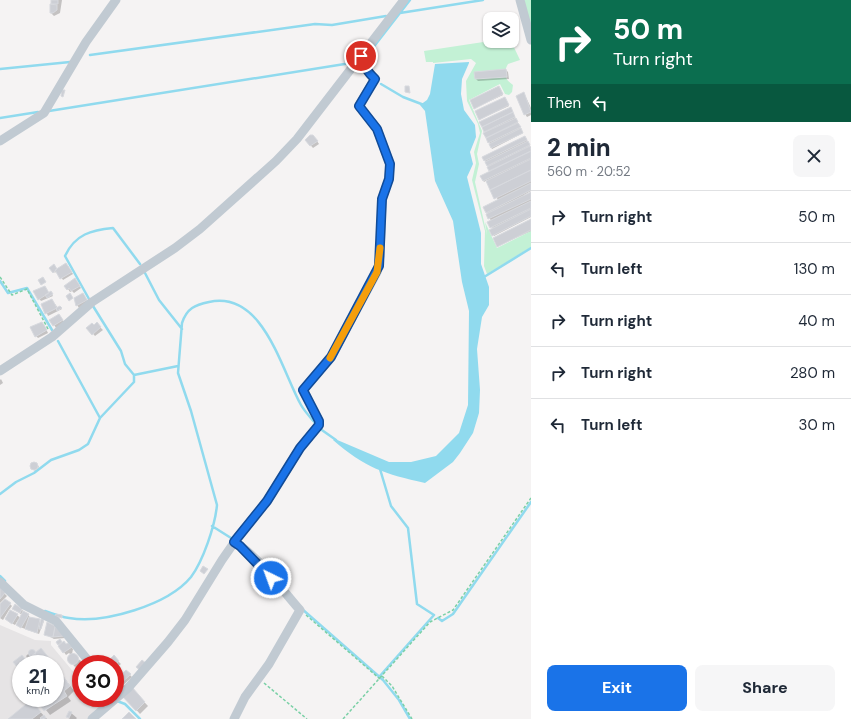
<!DOCTYPE html>
<meta charset="utf-8">
<style>
:root{--surface:#fff;--page:#f6f6f7;--text:#1f2937;--muted:#747a83;--line:#e0e1e3;--accent:#1a73e8}
body{margin:0;font-family:"DM Sans",sans-serif;background:var(--page);color:var(--text);height:100vh;display:flex;flex-direction:column;font-size:15px;white-space:nowrap}
*{box-sizing:border-box;margin:0}
p{font-size:13px;color:var(--muted)}
.icon{flex:none;width:22px;height:22px;fill:none;stroke:currentColor;stroke-width:2;stroke-linecap:round;stroke-linejoin:round}
.map{position:relative;flex:1;overflow:hidden}
.drawer{display:flex;flex-direction:column;background:var(--surface);width:320px}
.drawer>*{flex:none}
.top-card{background:#0b6e4f;color:#fff;overflow:hidden}
.tools{position:absolute;left:483px;top:12px;display:grid;gap:8px}
.tools a{display:grid;place-items:center;width:36px;height:36px;border-radius:8px;background:var(--surface);box-shadow:0 1px 3px #0004;font-size:20px}
.speed{position:absolute;left:12px;top:655px;display:flex;gap:8px;font-size:20px;font-weight:700;text-align:center}
.speed>*{display:grid;place-content:center;width:52px;height:52px;border-radius:50%;background:var(--surface);box-shadow:0 1px 3px #0004;line-height:1}
.speed small{font-size:10px;font-weight:400}
.speed .limit{border:6px solid #d22;background:#fff;color:#111}
.pin{position:absolute;display:grid;place-items:center;width:34px;height:34px;color:#fff;margin:-17px;border:2px solid #fff;border-radius:50%;box-shadow:0 1px 4px #0007}
.me{position:absolute;width:44px;margin:-22px;rotate:318deg;stroke-linejoin:round;filter:drop-shadow(0 0 3px #0008)}
.turn{display:flex;align-items:center;gap:14px;height:84px;padding:0 16px;font-size:18px}
.turn .icon{width:52px;height:52px;stroke-width:2.5}
.turn b{display:block;font-size:28px;line-height:34px}
.then{display:flex;align-items:center;height:38px;padding:0 16px;background:#0003;gap:8px;font-size:15px}
.round{display:grid;place-items:center;flex:none;width:42px;height:42px;border-radius:8px;background:var(--page)}
.overview{display:flex;align-items:center;justify-content:space-between;height:68px;padding:0 16px}
h1{font-size:24px;font-weight:800;line-height:30px}
.primary-button{display:flex;gap:8px;margin-top:auto;padding:8px 16px}
.primary-button a{flex:1;height:46px;border-radius:8px;background:var(--accent);color:#fff;font-size:16px;font-weight:800;line-height:46px;text-align:center}
.primary-button a+a{background:var(--page);color:var(--text)}
ul{padding:0;list-style:none}
li{display:flex;align-items:center;gap:12px;height:52px;padding:0 16px;border-top:1px solid var(--line)}
li div{flex:1}
li b{display:block;font-size:15px}
li em{font-style:normal}
main{display:flex;flex:1;min-height:0}
.map>svg:first-child{display:block}
.education{fill:#e6e4e5;fill-rule:evenodd}
.green{fill:#c3f1d5}
.water{fill:#90daee}
.shadow{fill:#0003}
.lines{fill:none;stroke-linecap:round;stroke-linejoin:round}
.stream{stroke:#90daee;stroke-width:2.5}
.building{fill:#cdcfd5;stroke:#d7d9de}
.path{stroke:#7ad0a6;stroke-width:1.5;stroke-dasharray:3 2;stroke-linecap:butt}
.minor{stroke:#c1cad2;stroke-width:9}
.route-casing{stroke:#114b97;stroke-width:10}
.route{stroke:#1a73e8;stroke-width:7}
.slow{stroke:#f59e0b;stroke-width:7}
</style>
<main>
<div class="map">
<svg width="531" height="719" viewBox="0 0 531 719">
<rect width="100%" height="100%" fill="#f5f3f3"/>
<path class="education" d="M0 625 35 640 51 641V645L81 681V698H95L102 707 88 719H0ZM21 664H55V698H21Z"/>
<path class="green" d="M524 0H531V26Z
M490 41H511L520 60 508 64C503 73 504 79 513 85L512 92 509 95 505 94 500 84 467 101 466 81 476 63 471 59 433 63V62H426L424 51Z
M469 100 482 131 477 154 479 164 475 182 487 235 485 222 497 248 531 231V247L487 274 484 266 485 231 472 180 476 163 474 152 480 133 478 124 467 101Z"/>
<path class="water" d="M469 62V63L462 79 461 94 464 110 475 125 476 137 470 152 473 164 467 177 481 233V264L489 287V305L482 317 477 349 480 390 479 413 473 433 460 453 453 462 425 483C385 474 365 468 333 440L335 439 389 462H411L436 456 459 433 468 405 469 311 462 282 453 221 435 181 425 111 420 105 427 100 430 94 435 64Z"/>
<path class="shadow" d="M52 0H62L60 13 54 16 51 13Z
M506 70 508 72 509 79 478 81 476 79Z
M500 88 503 95 475 108Z
M524 93 531 108V115L527 117 525 114Z
M505 99 509 106 480 119Z
M511 109 523 133 492 149 485 131Z
M315 138 319 144 313 148 306 140Z
M526 138 531 148V191L524 195V196L531 193V217L494 236 491 221 487 212 498 200 487 180 484 182 482 177 491 172 483 157Z
M531 220V231L498 246Z
M68 266 73 274 63 280 57 270 55 273 51 268 57 270Z
M77 282 81 288 74 293 72 291 70 292 66 286Z
M34 292 51 293 53 296 41 301Z
M83 294 89 303 79 308 75 302Z
M52 300 58 308 60 307 62 309 48 316 43 304Z
M59 315 65 323 56 328 51 320Z
M97 324 103 330 95 336 88 328Z
M44 325 48 333 38 338 36 336Z
M1 379 3 383 0 385V380Z
M36 463 39 467 35 471 31 466Z
M0 589 7 596 0 603Z
M10 604 12 606 9 610 21 618 22 615 14 609 16 606 28 614 30 618 41 622 44 621 39 634 20 627 17 625 18 620 15 625 8 621 10 611 9 610 3 620 0 618V606Z
M52 624 65 638 54 639 45 634Z
M60 640 66 645 68 644 73 649 72 654 85 664 81 665 80 664 75 667 68 659 72 656 69 653 66 655 57 642Z
M32 650 37 653 41 650 54 664H21V673L15 663 22 657 27 662 29 660 26 656Z
M114 657 121 664 116 668H115Z
M55 665 74 691 68 697 71 701 50 715 38 700 33 704 47 719H9L34 698H55Z
M126 671 132 677 121 687H119L115 682V673L117 675 123 674Z
M132 689 148 706 140 714 124 696Z
M70 712 77 718 76 719H70L67 717Z"/>
<g class="lines">
<path class="stream" d="M400 13 483 0
M90 55 315 24 332 25 386 16
M365 58 410 0
M0 69 70 62
M381 84 403 97 424 105
M49 111 351 63
M0 118 38 112
M145 273 159 300 182 329
M484 277 531 248
M0 281 8 293 27 288 52 330
M89 299 65 256C75 234 92 230 113 228L140 264
M93 306 121 351 125 364 134 375 178 366
M58 341 100 418
M319 428 336 440
M0 494 16 482 34 473 51 460 79 450 88 444 100 418 134 382V375
M212 526 231 538
M0 576 5 581
M302 609 383 680 399 700 410 719
M45 611C53 614 61 617 69 618 104 624 168 605 191 577 203 561 215 526 217 505L191 411 178 373 182 323C187 308 195 305 209 302 263 290 281 369 301 405 305 412 311 418 316 424
M438 618 442 621 453 614 531 502
M379 677 434 615 417 604 408 528 391 506 380 469
M117 701 125 704 140 719"/>
</g>
<path class="building" d="M51 0H58V4H51Z
M50 4 57 5V10L53 13H50Z
M506 69 507 77 475 79 474 72Z
M405 86H409L410 93 405 92Z
M499 86 503 94 474 109 470 100Z
M62 90H65L63 97 61 96Z
M524 92 531 112 524 115 516 96Z
M505 97 509 105 479 120 475 111Z
M511 107 513 112 482 127 479 122Z
M513 112 515 117 484 132 482 127Z
M516 118 518 122 486 138 483 133Z
M518 123 521 127 488 143 486 138Z
M521 128 523 133 491 148 489 144Z
M310 135H313L318 141 310 146 305 140Z
M525 136 527 140 484 161 482 157Z
M528 141 530 145 487 166 485 162Z
M530 146 531 151 489 171 487 167Z
M531 151V158L483 181 480 176Z
M531 159V170L490 190 486 181Z
M531 170V181L494 199 490 190Z
M531 183V190L486 213 483 207Z
M531 192V199L488 219 486 214Z
M531 201V208L490 228 487 222Z
M531 209V216L492 236 489 230Z
M531 219V230L497 247 493 238Z
M66 263 72 272 60 279 55 270Z
M54 264 57 269 53 273 49 268Z
M43 277 46 282 41 285 38 280Z
M75 278 80 286 71 291 69 288 67 290 64 286Z
M45 286 49 293 38 300 33 291Z
M51 291 53 294 47 298 45 295Z
M70 293 73 298 69 301 66 296Z
M83 293 87 300 76 306 74 298Z
M52 299 57 308 45 314 41 304Z
M60 306 62 308 57 311 56 308Z
M59 314 63 320 53 326 49 320Z
M42 322 47 330 35 337 30 327Z
M97 322 101 327 92 335 86 328 92 323 94 325Z
M30 466a4 4 0 1 1 8 0a4 4 0 1 1-8 0Z
M203 566 208 569 204 574 200 571Z
M0 588 5 593 0 599Z
M5 599 11 603 0 618V604Z
M15 604 22 609 20 613 12 609Z
M10 610 18 614 12 624 5 619Z
M23 611 29 614 21 628 16 625Z
M56 614 62 615V618L55 616Z
M29 617 40 619 37 633 25 629Z
M41 619H44L41 629H39Z
M47 622 55 626 53 637H51L44 635Z
M55 627 64 636 53 637Z
M60 639 62 642 58 645 56 642Z
M64 641 66 644 68 643 72 647 63 653 58 646Z
M41 648 54 664H22L35 653Z
M28.5 653a3.5 3.5 0 1 1 7 0a3.5 3.5 0 1 1-7 0Z
M67.5 659a5.5 5.5 0 1 1 11 0a5.5 5.5 0 1 1-11 0Z
M22 655 26 660 17 667 13 662Z
M114 655 119 661 115 665 111 664 108 661Z
M142 660 147 664 141 671 136 667Z
M21 665V675L16 669Z
M55 665 70 686 64 691 67 696 44 711 37 701 38 698H55Z
M121 670 123 673 126 670 131 674 117 687 115 684V672L117 674Z
M115 685 117 687 120 685 122 688 118 691Z
M132 687 145 702 136 711 122 696Z
M32 698H38L33 703 30 700Z
M105 698 108 699 103 703 101 701Z
M31 700 41 712 32 719H8Z
M69 711 72 712 69 718 66 717Z
M129 712 136 719H122Z
M44 715 46 718 41 719 40 718Z"/>
<g class="lines">
<path class="path" d="M0 277 12 295 27 289 48 329
M306 615 380 679
M382 676 392 686 412 719
M264 683 307 719
M343 719 430 622 453 610 531 498"/>
<path class="minor" d="M520 0 531 40
M0 141 44 113 86 42 116 0
M0 371 52 337 92 302 175 248 200 229 276 161 297 139 404 0
M234 542C259 556 281 589 300 610L269 664 245 697 234 719
M0 582 24 605 56 621 91 664
M92 719 128 688 168 642 185 620 222 560 238 537 267 501 300 448 319 425V421L303 390 331 357 377 272 380 256 382 199 389 179 390 164 377 129 359 105 375 79C370 74 364 69 366 60L361 56"/>
</g>
<g class="lines">
<g class="route-casing">
<path id="route" d="M271 578 240 546 234 542 267 501 300 448 319 425V421L303 390 331 357 379 266 382 199 389 179 390 164 377 129 359 106 375 79C370 74 364 69 366 60L361 56"/>
</g>
<use href="#route" class="route"/>
<path class="slow" d="M330 358 377 272 380 248"/>
</g>
</svg>
<div class="tools">
<a><svg class="icon" aria-label="layers" viewBox="0 0 24 24"><path d="M12 4l9 5-9 5-9-5zM3 14l9 5 9-5"/></svg></a>
</div>
<div class="speed"><div>21<small>km/h</small></div><div class="limit">30</div></div>
<div class="pin" style="left:361px;top:56px;background:#d93025"><svg class="icon" aria-label="arrive" viewBox="0 0 24 24"><path d="M6 21V4h12l-3 4 3 4H6"/></svg></div>
<svg class="me" style="left:271px;top:578px" viewBox="-20 -20 40 40"><circle r="17" fill="#1a73e8" stroke="#fff" stroke-width="3"/><path d="M0-11L8 9 0 5-8 9z" fill="#fff"/></svg>
</div>
<section class="drawer">
<div class="top-card">
<div class="turn"><svg class="icon" aria-label="right" viewBox="0 0 24 24"><path d="M7 20v-9h11M14 6l5 5-5 5"/></svg><div><b>50 m</b>Turn right</div></div>
<div class="then">Then<svg class="icon" aria-label="left" viewBox="0 0 24 24"><path d="M17 20v-9H6M10 6l-5 5 5 5"/></svg></div>
</div>
<div class="overview"><div><h1>2 min</h1><p>560 m · 20:52</p></div><a class="round"><svg class="icon" aria-label="close" viewBox="0 0 24 24"><path d="M6 6l12 12M18 6L6 18"/></svg></a></div>
<ul>
<li><svg class="icon" aria-label="right" viewBox="0 0 24 24"><path d="M7 20v-9h11M14 6l5 5-5 5"/></svg><div><b>Turn right</b></div><em>50 m</em></li>
<li><svg class="icon" aria-label="left" viewBox="0 0 24 24"><path d="M17 20v-9H6M10 6l-5 5 5 5"/></svg><div><b>Turn left</b></div><em>130 m</em></li>
<li><svg class="icon" aria-label="right" viewBox="0 0 24 24"><path d="M7 20v-9h11M14 6l5 5-5 5"/></svg><div><b>Turn right</b></div><em>40 m</em></li>
<li><svg class="icon" aria-label="right" viewBox="0 0 24 24"><path d="M7 20v-9h11M14 6l5 5-5 5"/></svg><div><b>Turn right</b></div><em>280 m</em></li>
<li><svg class="icon" aria-label="left" viewBox="0 0 24 24"><path d="M17 20v-9H6M10 6l-5 5 5 5"/></svg><div><b>Turn left</b></div><em>30 m</em></li>
</ul>
<div class="primary-button"><a>Exit</a><a>Share</a></div>
</section>
</main>
